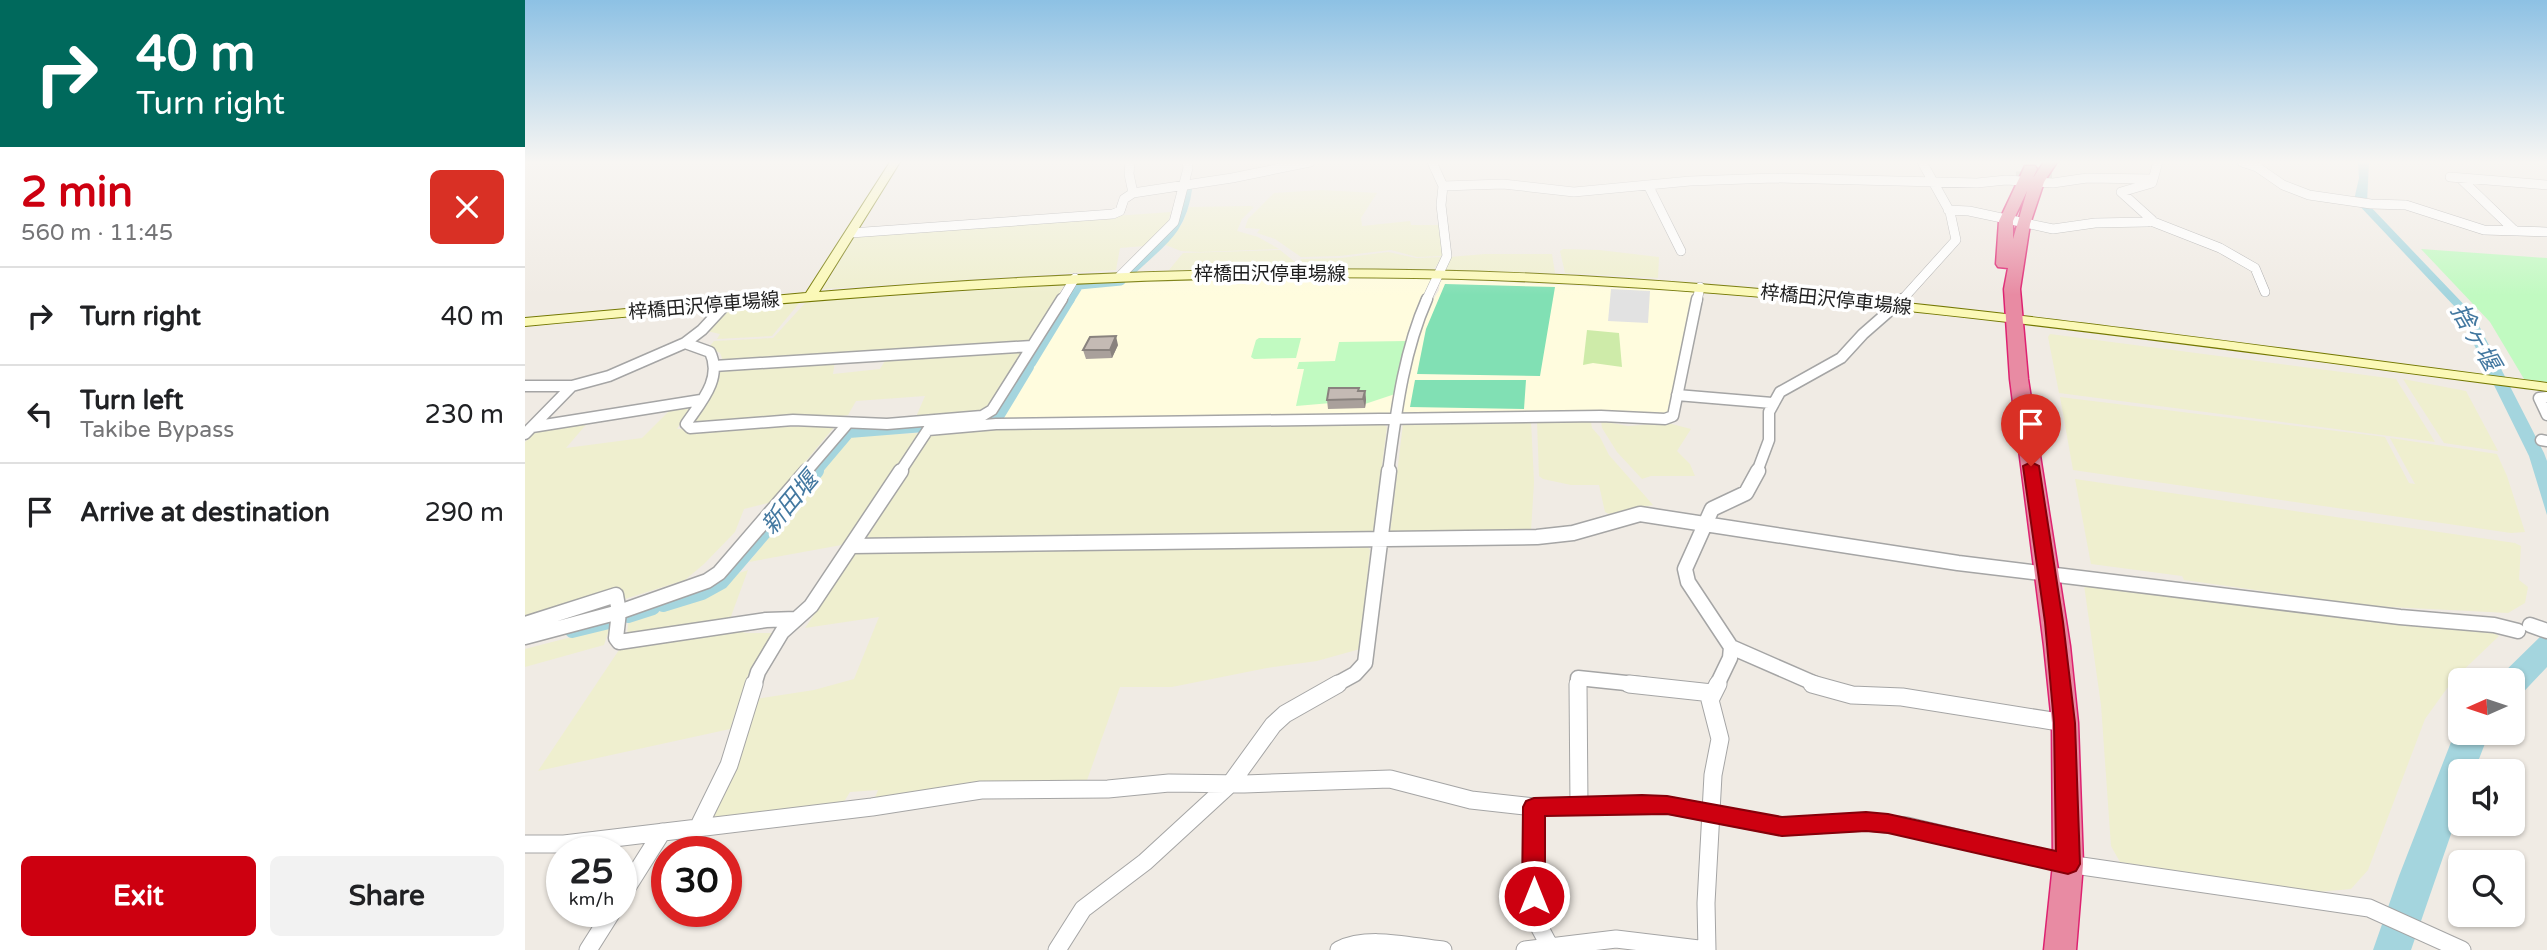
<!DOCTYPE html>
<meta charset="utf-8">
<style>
:root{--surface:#fff;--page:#f2f2f2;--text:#202124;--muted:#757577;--line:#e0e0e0;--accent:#cd0010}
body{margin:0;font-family:"Varela Round","Noto Sans JP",sans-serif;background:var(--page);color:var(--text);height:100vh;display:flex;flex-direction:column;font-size:26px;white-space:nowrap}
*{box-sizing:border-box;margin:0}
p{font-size:23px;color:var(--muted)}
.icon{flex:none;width:38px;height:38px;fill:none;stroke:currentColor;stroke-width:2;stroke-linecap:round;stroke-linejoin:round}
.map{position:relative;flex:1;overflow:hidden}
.drawer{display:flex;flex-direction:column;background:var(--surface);width:525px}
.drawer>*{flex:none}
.guide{background:#00695c;color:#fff;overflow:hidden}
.needle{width:46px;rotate:267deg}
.fabs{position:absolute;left:1923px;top:668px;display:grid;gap:14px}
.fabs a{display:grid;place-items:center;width:77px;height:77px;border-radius:10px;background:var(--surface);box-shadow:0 2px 5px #0004;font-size:35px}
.speed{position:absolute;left:21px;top:836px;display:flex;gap:14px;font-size:35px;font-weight:700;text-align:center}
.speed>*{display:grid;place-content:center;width:91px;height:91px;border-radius:50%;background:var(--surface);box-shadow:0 2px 5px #0004;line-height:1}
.speed small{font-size:18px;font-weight:400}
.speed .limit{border:10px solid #d22;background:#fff;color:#111}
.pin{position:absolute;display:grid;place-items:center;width:60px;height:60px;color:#fff;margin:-72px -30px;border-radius:50% 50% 50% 0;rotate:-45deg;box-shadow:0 0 7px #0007}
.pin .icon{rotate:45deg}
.me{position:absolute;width:77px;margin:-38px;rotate:0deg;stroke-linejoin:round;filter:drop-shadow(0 0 5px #0008)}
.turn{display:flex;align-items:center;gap:24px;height:147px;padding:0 21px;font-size:32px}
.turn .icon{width:91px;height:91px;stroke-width:2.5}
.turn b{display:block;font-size:49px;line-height:60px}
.round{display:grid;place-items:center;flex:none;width:74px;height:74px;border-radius:10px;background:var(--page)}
.head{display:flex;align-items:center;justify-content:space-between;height:119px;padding:0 21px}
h1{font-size:42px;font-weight:700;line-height:52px;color:var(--accent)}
.cta{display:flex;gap:14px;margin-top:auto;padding:14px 21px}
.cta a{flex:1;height:80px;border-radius:10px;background:var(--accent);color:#fff;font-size:28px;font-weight:700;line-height:80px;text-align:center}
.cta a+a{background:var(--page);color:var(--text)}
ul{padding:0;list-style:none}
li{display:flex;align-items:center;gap:21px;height:98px;padding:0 21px;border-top:2px solid var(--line)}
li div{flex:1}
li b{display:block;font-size:26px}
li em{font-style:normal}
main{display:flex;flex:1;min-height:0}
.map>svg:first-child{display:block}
.education{fill:#fffcde}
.farmland{fill:#efefcf}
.grass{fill:#ceeba9}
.park{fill:#c1fac1}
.pitch{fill:#81e0b4}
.parking{fill:#e2e2e2}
.water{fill:#a4d5de}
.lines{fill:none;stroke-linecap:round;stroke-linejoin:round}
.canal-far2{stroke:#a4d5de;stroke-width:9}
.canal-far1{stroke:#a4d5de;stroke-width:10}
.canal{stroke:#a4d5de;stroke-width:14}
.street-tunnel{stroke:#c6c2bc;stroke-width:9;stroke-dasharray:9 4.5;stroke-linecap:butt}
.street-far3-casing{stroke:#a5a5a5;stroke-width:10}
.street-far2-casing{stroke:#a5a5a5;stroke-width:13}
.street-far1-casing{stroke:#a5a5a5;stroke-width:17}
.street-casing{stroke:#a5a5a5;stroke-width:19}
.secondary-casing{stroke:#747803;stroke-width:2}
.highway-casing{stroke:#de2170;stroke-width:3}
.street-far3{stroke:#fff;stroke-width:9}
.street-far2{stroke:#fff;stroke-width:10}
.street-far1{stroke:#fff;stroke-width:14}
.street{stroke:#fff;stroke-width:17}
.secondary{fill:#fbf9b7;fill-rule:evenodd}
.highway{fill:#e88ba3;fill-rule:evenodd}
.wall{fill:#a9a09b}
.shaded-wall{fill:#89827e}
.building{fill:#c4bab4;stroke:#89827e;stroke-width:2}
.route{fill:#cd0010;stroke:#85000a;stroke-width:2}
.labels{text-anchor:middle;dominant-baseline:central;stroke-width:7;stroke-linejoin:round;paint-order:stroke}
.far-street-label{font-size:19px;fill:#1e1e1e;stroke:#fff}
.water-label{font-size:24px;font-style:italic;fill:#4378a0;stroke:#fff}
</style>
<main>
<section class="drawer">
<div class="guide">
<div class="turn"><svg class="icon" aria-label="right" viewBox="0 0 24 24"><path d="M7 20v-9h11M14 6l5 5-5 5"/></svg><div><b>40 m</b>Turn right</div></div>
</div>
<div class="head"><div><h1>2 min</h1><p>560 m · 11:45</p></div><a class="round" style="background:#d93025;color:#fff"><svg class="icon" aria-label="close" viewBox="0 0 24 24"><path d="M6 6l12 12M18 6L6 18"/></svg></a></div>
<ul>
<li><svg class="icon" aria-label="right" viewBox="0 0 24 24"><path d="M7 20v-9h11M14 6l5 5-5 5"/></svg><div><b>Turn right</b></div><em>40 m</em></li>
<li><svg class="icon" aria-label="left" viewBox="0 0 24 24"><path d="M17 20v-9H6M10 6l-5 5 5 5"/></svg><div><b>Turn left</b><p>Takibe Bypass</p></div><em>230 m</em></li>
<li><svg class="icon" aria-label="arrive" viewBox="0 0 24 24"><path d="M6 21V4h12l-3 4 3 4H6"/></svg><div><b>Arrive at destination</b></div><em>290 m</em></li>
</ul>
<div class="cta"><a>Exit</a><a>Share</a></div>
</section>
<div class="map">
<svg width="2022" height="950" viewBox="0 0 2022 950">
<rect width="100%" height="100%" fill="#f0ebe4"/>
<path class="education" d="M769 278 907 279 885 326 867 415 474 422 558 286 594 284 600 281Z
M920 279 1171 292 1144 412 1139 415 875 414 892 327 914 290 915 281Z"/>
<path class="farmland" d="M796 190 852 193 836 218 837 226 885 221 886 225H915L919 251 917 256 892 257 866 250 814 256 776 257 750 239 732 233 735 229 720 228 723 219 749 193Z
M725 206 729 207 717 219 712 231 733 237 754 249 675 252 656 251 638 244 657 224 664 207Z
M646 212 643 222 620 246 595 248 591 270 298 289 330 236 334 234Z
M1038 249 1074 250 1134 257 1133 278 1040 273 1035 251Z
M755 250 770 262 764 269 644 270 658 253Z
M863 252 891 258 918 257 909 269 771 268 776 259 816 258Z
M960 254H1027L1030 273 918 270 925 257Z
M540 284 503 343 199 363 195 353 184 347 189 341 248 338 281 302Z
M275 302 247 336 192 339 195 334 182 331 204 309Z
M1525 334 1871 379 1910 442 1534 393 1523 337Z
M499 350 462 411 391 417 400 396 331 401 323 415 317 416H265L168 422 194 379 195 368 310 361 308 374 355 369 361 359Z
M1878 379 1941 391 1973 451 1919 443Z
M1535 397 1860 437 1884 483 1890 484 1865 438 1972 454 1982 476 2000 532 1986 533 1548 470Z
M166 406 152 429 310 426 247 502 219 509 210 532 179 564 160 580 100 599 96 590 0 619V442L14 428 65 420 41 448 117 438 148 407Z
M1006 421 1009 482 1006 531 865 533 878 423Z
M1076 421 1103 426 1143 423 1166 429 1152 451 1165 464 1170 476H1126L1117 479 1092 452 1077 428Z
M1012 422H1066L1067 428 1075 437 1084 455 1128 505 1084 514 1080 512 1074 485H1046L1018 479 1014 476Z
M857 423 862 427 848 534 343 541 342 538 407 431 477 426Z
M396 433 322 544 224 562 326 436Z
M1550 479 1990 543 1996 546 1994 580 2003 587 2000 603 1983 613 1846 606 1659 580 1657 576 1566 564Z
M841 544 845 550 835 649 792 661 742 668 647 687H595L561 783 349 800 353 790 325 792 317 805 186 817 230 699 289 690 329 679 354 617 280 628 331 553Z
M223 570 205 619 102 639 103 623 182 595 211 574Z
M1559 585 1966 631 1974 636 1928 680 1900 719 1843 870 1826 889 1792 892 1595 862 1586 846 1576 705Z
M85 627 79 645 0 667V649Z
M212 630 221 633H249L222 677 205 729 13 771 96 647Z"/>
<path class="grass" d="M1062 330 1094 333 1097 367 1068 363 1058 365Z"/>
<path class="park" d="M1896 249 2022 258V382L1999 379 1965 322Z
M734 338H776L771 358 729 359 726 357 731 340Z
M882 341 870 394 840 404 841 400 771 406 779 369H772L774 362 810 361 814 342Z"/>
<path class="pitch" d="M920 284 1030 287 1015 376 892 374 901 329Z
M890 380H1001L999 409 885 407Z"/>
<path class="parking" d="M1086 289 1125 291 1123 323 1083 321Z"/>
<path class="water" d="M1833 162H1844L1842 203 1948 314 2019 453 2022 461V515L2004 456 1931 308 1829 200 1834 178Z
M2022 630V667L1988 703V681H1970Z
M1935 719 1936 733H1964L1949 772H1936L1935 808 1886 950H1848L1874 876Z"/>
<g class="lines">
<path class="canal-far2" d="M606 271C637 241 657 232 663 187
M544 301 554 285 596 281"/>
<path class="canal-far1" d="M506 363 545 299
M457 421 472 420 504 367
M291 472 324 433 399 427"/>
<path class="canal" d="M138 605 177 593 197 582 292 471
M103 616 128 608
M47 631 88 621"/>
<path class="street-tunnel" d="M1491 176 1530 175"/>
<g class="street-far3-casing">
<path id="street-far3" d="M605 162 604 174 608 193
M1717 162 1732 167 1758 185 1784 195 1846 204 1881 205 1959 230 2022 232
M1925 177 2022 185
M1935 178 1990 231
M1123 185 1156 251
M918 186 978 184 1049 192 1165 181 1249 178 1452 183 1481 180 1528 183 1562 178 1628 179
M1423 210 1444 211 1528 229 1570 223 1622 222 1627 220 1596 192 1627 183 1633 162
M1626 221 1695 248 1730 268 1740 292
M326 233 588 214 595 211 599 199 608 193 707 178 785 162
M595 276 649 222 663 168 662 162
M536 301 550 278
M901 301 922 256 916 205 918 186 907 162
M1172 301 1175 287
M1376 301 1431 240 1425 212 1397 162"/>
</g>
<g class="street-far2-casing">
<path id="street-far2" d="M160 343 185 352C198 379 175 403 161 424L165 428 268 420 362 424 457 416 467 410 537 299
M189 366 507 346
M0 386H47L84 376 160 343 177 330 202 303
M1152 395 1247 403
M2022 397 2014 398 2022 415
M7 427 176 400
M403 430 471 424 1076 416 1140 419 1148 416 1172 299
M0 434 47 386
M2016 440 2022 441
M281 472 323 423
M375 472 406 425
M863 472C871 414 878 353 902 299
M1232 472 1244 440V412L1255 392 1316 358 1338 334 1378 299"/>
</g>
<g class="street-far1-casing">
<path id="street-far1" d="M327 546 1012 537 1048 533 1115 514 1433 563 1875 617 1969 625 1993 631
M0 624 91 595 94 612 91 638 94 642 241 620 271 619
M2005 625 2022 631
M0 637 94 612 182 581 194 573 282 471
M1206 647 1293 685
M229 685 233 672 257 632 286 606 376 471
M810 685 830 674 840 663 864 471
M1053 685V678L1120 685
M1192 685 1205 658 1206 647 1163 582 1160 569 1187 509 1221 493 1233 471"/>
</g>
<g class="street-casing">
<path id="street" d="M1053 684 1054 805
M1104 684 1187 693
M1287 684 1327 695 1377 697 1540 723
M1009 807V917L1024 945
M174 826 204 765 229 684
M0 844H39L347 807 456 790 583 789 644 783 719 784 865 779 946 800 1009 807 1142 805 1257 827 1341 822 1382 826 1543 864 1844 908 1937 950
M96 897 137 832
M63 950 87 912
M532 950 558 909 620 862 706 783 748 725 760 714 813 684
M814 950C844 935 886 947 918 950
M1000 950 1091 939 1182 950
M1182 950 1181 903 1188 775 1195 739 1185 700 1193 684"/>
</g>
<g class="secondary-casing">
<path id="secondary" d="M365 162H375L294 292C563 269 834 261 1104 279 1411 299 1716 344 2022 383V391C1671 346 1321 293 967 280 643 268 322 296 0 326V318L281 293Z"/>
</g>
<g class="highway-casing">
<path id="highway" d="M1519 162H1532L1519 182 1505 224 1495 289 1503 379 1545 646 1553 723 1558 864 1551 950H1519L1528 864 1527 723 1519 646 1485 379 1479 289 1483 268 1473 267 1471 264 1474 221 1500 166H1510L1512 169 1508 178ZM1502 191 1488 239V221Z"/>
</g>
<use href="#street-far3" class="street-far3"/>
<use href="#street-far2" class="street-far2"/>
<use href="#street-far1" class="street-far1"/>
<use href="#street" class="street"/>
<use href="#secondary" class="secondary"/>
<use href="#highway" class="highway"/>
</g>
<path class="wall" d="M593 345 587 358 561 359 558 350Z
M834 391H840L841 400 840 408 803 409 802 400Z"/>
<path class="shaded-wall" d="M591 336 593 345 587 358 585 350Z
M840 391 841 400 840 408 838 399Z"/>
<path class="building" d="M591 336 585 350H558L565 337Z
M804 388H834L833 391H840L838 399 802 400Z"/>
<linearGradient id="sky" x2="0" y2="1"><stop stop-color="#8dc1e4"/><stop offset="0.55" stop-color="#f8f6f3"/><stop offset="1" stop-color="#f8f6f3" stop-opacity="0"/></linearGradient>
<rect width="2022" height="295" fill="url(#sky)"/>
<path class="route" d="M1506 462 1514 466 1538 622 1550 723 1555 864 1551 871 1543 874 1363 833 1341 831 1257 836 1142 814 1020 816V896L1017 904 1009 907 1000 904 997 896 998 807 1001 801 1009 798 1117 795 1142 796 1257 817 1341 812 1363 814 1531 851 1529 723 1520 622 1498 466Z"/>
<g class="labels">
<g class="far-street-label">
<text x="745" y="274">梓橋田沢停車場線</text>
<text transform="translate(1311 300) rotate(6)">梓橋田沢停車場線</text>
<text transform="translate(179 306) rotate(-5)">梓橋田沢停車場線</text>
</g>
<g class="water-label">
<text transform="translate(1950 337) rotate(60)">捨ヶ堰</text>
<text transform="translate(265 503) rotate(-50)">新田堰</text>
</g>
</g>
</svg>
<div class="fabs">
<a><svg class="needle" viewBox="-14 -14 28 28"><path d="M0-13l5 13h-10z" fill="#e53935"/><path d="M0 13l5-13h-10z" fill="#757577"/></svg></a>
<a><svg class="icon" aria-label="sound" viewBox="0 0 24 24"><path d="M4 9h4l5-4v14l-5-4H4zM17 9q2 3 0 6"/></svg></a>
<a><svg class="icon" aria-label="search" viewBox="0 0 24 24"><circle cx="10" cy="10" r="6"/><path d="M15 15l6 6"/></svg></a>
</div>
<div class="speed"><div>25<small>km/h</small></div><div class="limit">30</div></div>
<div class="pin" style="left:1506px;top:466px;background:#d93025"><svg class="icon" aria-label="arrive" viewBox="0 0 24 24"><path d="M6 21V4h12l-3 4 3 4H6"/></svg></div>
<svg class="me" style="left:1009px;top:896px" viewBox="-20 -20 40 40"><circle r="17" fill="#cd0010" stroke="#fff" stroke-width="3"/><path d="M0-11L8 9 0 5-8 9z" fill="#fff"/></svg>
</div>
</main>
